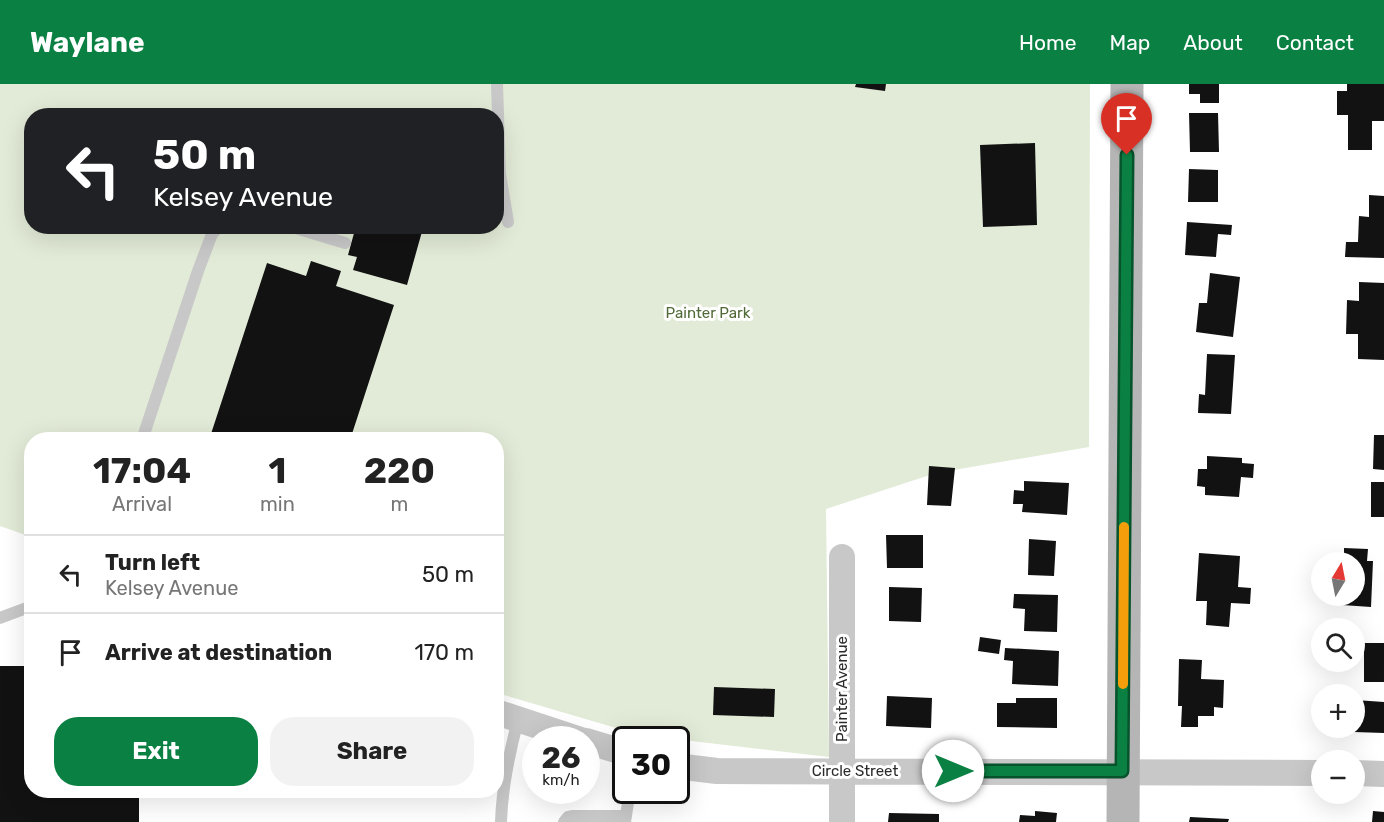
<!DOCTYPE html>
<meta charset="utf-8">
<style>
:root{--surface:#fff;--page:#f2f2f2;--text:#222;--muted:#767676;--line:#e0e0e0;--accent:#0b8043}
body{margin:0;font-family:Rubik,sans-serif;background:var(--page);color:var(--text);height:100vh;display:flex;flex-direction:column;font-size:22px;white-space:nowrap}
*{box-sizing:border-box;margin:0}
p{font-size:20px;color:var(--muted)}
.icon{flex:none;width:33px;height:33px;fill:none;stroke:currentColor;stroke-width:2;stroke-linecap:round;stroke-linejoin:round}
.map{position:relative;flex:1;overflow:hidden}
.panel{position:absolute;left:24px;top:348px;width:480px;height:366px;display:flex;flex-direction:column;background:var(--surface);border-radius:24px;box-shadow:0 6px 24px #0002}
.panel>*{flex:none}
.hud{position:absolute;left:24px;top:24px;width:480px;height:126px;border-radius:24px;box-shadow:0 6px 24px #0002;background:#202124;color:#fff;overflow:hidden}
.needle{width:39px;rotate:10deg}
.fabs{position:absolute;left:1311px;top:468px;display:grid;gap:12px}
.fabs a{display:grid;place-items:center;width:54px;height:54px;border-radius:50%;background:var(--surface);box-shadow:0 6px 24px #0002;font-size:30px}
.speed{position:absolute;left:522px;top:642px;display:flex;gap:12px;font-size:30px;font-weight:700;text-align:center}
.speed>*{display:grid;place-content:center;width:78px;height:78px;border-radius:50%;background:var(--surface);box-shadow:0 6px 24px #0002;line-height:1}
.speed small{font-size:15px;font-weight:400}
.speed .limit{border:3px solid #111;border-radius:9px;background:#fff;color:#111}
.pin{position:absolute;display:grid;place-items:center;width:51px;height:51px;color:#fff;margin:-62px -26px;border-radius:50% 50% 50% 0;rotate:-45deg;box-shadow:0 0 6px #0007}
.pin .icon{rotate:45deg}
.me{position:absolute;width:66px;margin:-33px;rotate:90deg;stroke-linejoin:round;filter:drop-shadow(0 0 4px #0008)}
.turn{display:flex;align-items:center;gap:21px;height:126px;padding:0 30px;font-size:27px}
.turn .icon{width:78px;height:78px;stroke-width:2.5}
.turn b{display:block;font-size:42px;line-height:51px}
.eta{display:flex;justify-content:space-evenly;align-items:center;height:102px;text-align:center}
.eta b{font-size:36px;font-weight:700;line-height:42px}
.action{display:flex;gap:12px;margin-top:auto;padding:12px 30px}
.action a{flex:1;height:69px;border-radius:24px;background:var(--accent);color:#fff;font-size:24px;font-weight:700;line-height:69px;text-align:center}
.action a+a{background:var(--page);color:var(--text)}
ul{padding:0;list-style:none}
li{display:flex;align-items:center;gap:18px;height:78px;padding:0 30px;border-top:2px solid var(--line)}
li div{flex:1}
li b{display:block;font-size:22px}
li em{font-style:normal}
header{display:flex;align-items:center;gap:36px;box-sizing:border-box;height:84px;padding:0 30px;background:var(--accent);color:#fff}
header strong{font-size:28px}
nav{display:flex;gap:33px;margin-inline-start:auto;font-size:21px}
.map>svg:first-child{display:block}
.green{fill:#e2ebd7;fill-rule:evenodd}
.building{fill:#121212}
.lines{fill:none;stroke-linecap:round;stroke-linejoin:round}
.lane{stroke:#c8c8c8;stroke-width:12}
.street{stroke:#c8c8c8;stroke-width:26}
.secondary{stroke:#b5b5b5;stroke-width:33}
.route-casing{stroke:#07532c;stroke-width:15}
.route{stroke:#0b8043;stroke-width:10}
.slow{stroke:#f59e0b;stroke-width:10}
.labels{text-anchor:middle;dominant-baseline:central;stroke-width:6;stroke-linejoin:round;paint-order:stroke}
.park-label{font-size:15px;fill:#506936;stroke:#fff}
.street-label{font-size:15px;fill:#2b2b2b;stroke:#fff}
</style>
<header>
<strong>Waylane</strong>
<nav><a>Home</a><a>Map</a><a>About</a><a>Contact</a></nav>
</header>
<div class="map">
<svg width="1384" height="738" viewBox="0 0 1384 738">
<rect width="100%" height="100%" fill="#fff"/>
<path class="green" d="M0 0H1090L1089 363 936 389 826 425 829 673 640 651 497 609 496 356H32L31 453 0 442ZM32 32H496V142H32Z"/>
<path class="building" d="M856 0H886L885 7 855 3Z
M1189 0H1219V19H1200V10H1189Z
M1347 0H1384V37H1372V66H1348V31H1337V7H1347Z
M1189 29H1218L1219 68H1190Z
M1035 59 1037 141 983 143 980 61Z
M1189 85 1218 86V118H1188Z
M1369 111 1384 112V174L1345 173 1346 158H1358L1359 132 1369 133Z
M1187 138 1232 141 1231 151 1218 150 1216 173 1185 171Z
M356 142 423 144 407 201 353 186 357 173 348 171Z
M311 177 341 187 336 202 394 221 350 356H209L267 179 306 192Z
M1210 189 1240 193 1233 253 1196 248 1199 219H1207Z
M1359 198 1384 199V276L1358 275V250H1346L1347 216 1359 217Z
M1207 270 1235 271 1231 330 1198 329 1199 310 1205 311Z
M1374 351H1384V386L1373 385Z
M1207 372 1242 374V379L1254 380 1253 394 1241 393 1239 413 1205 411V403L1197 402 1198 385H1207Z
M929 382 955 384 951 422 927 421Z
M1024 397 1069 399 1067 431 1022 428 1023 420H1013L1014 406 1024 407Z
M1371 398H1384V433H1371Z
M886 451H923V484H887Z
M1029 455 1056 457 1054 492 1028 491Z
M1344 464 1368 465 1367 477H1373L1371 523 1342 521V512H1354V478H1344Z
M1199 469 1240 472 1238 503 1251 504 1250 520 1231 519 1229 543 1206 541 1207 517H1196Z
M889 503 922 504 921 538 889 537Z
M1014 510 1058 511 1057 548 1024 547 1025 525 1013 524Z
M980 553 1001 556 999 570 978 567Z
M1364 559H1384V598H1364Z
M1005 564 1059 567 1058 602 1012 600 1013 577 1004 576Z
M1179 575 1202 576 1201 595 1224 596 1223 624 1214 623V632H1198V643H1181L1182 622H1178Z
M0 582H32V706H139V738H0Z
M714 603 775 605 774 633 713 631Z
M887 612 932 614 931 644 886 642Z
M1016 614H1057V644L997 643V619H1016Z
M1355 616 1384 618V649L1354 648Z
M1035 727 1057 729 1056 738H1019L1020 731 1035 732Z
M1373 727 1384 728V738H1372Z
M889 729 939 730V738H888Z
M1190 733 1229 735 1228 738H1189Z"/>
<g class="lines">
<path class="lane" d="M497 0 500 90 508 138
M289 142 345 159
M142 356 198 187 212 150 219 142
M0 534 32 522
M501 738C502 703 509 670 518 636
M564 738 568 733 573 732H625
M625 738 630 706"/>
<path class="street" d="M496 628 581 656
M586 657 626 669
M676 682 717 687 1322 689
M1354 689 1384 690
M842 738V473"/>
<path class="secondary" d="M1123 738 1127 0"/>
</g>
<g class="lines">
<g class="route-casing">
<path id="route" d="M953 687H1122L1127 71"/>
</g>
<use href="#route" class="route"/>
<path class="slow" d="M1123 600 1124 443"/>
</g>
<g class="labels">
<g class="park-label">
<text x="708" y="229">Painter Park</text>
</g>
<g class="street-label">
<text transform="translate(842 605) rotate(-90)">Painter Avenue</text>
<text x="855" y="687">Circle Street</text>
</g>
</g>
</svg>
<div class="fabs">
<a><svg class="needle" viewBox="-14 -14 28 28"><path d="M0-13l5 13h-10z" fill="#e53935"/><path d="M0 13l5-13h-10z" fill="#767676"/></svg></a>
<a><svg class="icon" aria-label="search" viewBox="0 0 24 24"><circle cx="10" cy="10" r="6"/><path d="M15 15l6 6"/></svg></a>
<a>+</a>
<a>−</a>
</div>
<div class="speed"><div>26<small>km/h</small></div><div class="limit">30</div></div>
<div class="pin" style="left:1127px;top:71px;background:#d93025"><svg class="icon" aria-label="arrive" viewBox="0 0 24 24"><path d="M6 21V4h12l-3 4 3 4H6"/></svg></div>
<svg class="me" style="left:953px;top:687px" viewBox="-20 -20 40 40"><circle r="19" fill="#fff"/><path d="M0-13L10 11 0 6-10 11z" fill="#0b8043"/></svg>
<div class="hud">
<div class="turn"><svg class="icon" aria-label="left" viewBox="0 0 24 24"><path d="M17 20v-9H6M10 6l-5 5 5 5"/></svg><div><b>50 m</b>Kelsey Avenue</div></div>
</div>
<section class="panel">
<div class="eta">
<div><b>17:04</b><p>Arrival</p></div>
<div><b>1</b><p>min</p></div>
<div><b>220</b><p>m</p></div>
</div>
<ul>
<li><svg class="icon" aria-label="left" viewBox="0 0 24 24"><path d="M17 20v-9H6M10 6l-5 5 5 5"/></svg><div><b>Turn left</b><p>Kelsey Avenue</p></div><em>50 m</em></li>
<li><svg class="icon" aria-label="arrive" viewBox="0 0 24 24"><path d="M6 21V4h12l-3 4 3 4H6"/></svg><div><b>Arrive at destination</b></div><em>170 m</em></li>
</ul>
<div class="action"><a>Exit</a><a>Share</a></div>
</section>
</div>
